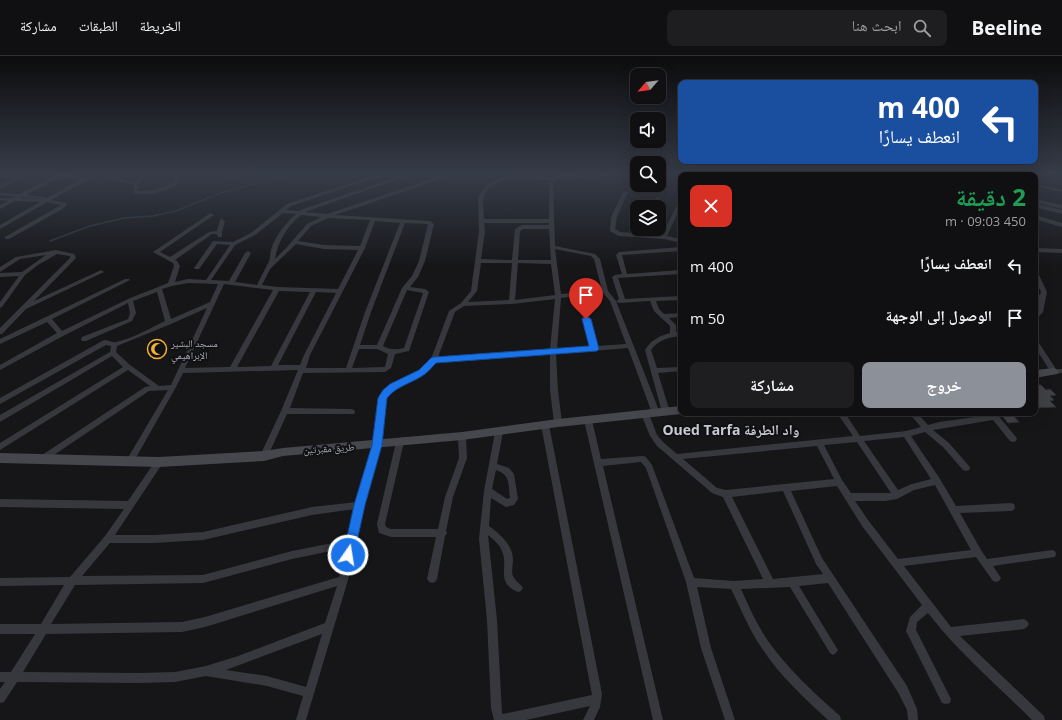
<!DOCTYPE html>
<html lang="ar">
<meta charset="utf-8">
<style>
:root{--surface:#101012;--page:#1e1e20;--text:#f1f3f6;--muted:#9c9d9f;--line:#303032;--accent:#8c9099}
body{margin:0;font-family:"Open Sans","Noto Naskh Arabic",sans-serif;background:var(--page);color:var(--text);direction:rtl;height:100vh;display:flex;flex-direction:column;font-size:15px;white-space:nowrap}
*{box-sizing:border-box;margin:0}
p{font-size:13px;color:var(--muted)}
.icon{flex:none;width:22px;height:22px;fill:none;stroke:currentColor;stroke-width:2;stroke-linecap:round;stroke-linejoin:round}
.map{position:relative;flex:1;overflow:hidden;direction:ltr}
.sheet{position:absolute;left:678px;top:116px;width:360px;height:244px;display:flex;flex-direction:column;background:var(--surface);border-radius:8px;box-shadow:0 4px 16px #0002,0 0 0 1px var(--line);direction:rtl}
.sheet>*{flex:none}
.banner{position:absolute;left:678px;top:24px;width:360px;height:84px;border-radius:8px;box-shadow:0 4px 16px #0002,0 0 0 1px var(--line);direction:rtl;background:#1a4fa0;color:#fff;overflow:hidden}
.needle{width:26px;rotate:242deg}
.fabs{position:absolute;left:630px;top:12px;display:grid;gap:8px}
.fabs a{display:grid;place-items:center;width:36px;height:36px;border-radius:8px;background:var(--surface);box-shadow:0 4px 16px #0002,0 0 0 1px var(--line);font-size:20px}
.pin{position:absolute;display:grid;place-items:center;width:34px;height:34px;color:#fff;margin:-41px -17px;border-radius:50% 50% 50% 0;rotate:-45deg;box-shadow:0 0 4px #0007}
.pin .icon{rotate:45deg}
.me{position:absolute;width:44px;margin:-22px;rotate:13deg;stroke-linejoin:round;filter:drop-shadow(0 0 3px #0008)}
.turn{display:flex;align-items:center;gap:14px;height:84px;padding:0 12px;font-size:18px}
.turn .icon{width:52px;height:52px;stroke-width:2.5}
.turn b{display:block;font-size:28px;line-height:34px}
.round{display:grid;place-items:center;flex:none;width:42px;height:42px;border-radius:8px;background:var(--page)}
.summary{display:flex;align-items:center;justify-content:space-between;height:68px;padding:0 12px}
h1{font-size:24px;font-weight:700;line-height:30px;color:#1e9e55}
.cta{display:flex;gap:8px;margin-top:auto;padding:8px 12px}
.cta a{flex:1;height:46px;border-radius:8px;background:var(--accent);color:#fff;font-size:16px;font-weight:700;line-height:46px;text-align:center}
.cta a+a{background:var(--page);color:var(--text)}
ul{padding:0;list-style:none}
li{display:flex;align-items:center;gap:12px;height:52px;padding:0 12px}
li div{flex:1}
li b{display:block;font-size:15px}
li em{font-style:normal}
header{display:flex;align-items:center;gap:24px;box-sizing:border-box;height:56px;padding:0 20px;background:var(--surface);border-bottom:1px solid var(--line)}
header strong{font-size:19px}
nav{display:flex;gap:22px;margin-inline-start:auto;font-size:14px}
.search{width:280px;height:36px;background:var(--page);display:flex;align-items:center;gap:10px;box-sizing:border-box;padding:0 14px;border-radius:8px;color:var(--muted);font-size:15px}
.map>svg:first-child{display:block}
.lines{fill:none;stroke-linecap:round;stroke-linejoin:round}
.stream{stroke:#2c353c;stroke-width:1.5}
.building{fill:#404145;stroke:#303034}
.street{fill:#37383d;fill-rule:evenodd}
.secondary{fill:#45474d;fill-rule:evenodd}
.route{fill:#1a73e8;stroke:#114b97}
.labels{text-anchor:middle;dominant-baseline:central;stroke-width:4;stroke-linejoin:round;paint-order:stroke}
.poi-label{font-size:10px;fill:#a8adb8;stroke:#111113;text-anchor:start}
.street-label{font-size:10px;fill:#a8adb8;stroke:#111113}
.district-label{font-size:14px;font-weight:bold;fill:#c9ccd4;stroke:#111113}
</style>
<header>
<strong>Beeline</strong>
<div class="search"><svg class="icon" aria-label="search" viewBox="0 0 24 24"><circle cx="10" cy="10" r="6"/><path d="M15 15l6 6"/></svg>ابحث هنا</div>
<nav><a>الخريطة</a><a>الطبقات</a><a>مشاركة</a></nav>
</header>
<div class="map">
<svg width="1062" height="664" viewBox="0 0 1062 664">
<rect width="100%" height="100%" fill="#161618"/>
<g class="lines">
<path class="stream" d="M50 185 90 170 124 162 153 160 176 155 220 137 292 118"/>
</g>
<path class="building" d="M1035 329H1041L1046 334 1050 333 1056 339 1050 340 1054 344 1050 345 1056 351 1035 352Z
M1000 357H1011L1019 366 1008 367Z"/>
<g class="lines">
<path class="street" d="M22 118H28L0 133V130Z
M57 118H67L82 122 89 118H95L86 125 51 144 66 147 67 148 64 152 9 183H5V181L61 149 47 146 0 173V169L40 146 15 145 0 153V149L8 145 0 144V142H13L15 141 0 139V137L20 138ZM62 120 79 124 47 142 45 141 26 139ZM21 141 43 143 20 142Z
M108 118H112L111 120 134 126 137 125 138 118H142L141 126 138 128V135C151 135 164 133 174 125L175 118H179C180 122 180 125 177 128 171 135 142 141 134 137V129L106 122V121Z
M240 118H255L229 122 227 121 229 120Z
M378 118H385L291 150 286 154 299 155 303 153 406 118H413L305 156 327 158 437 121 441 118H446L441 123 335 159 430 165 434 168 425 205 418 221 410 231 425 233 429 236 409 295 395 298 391 312 385 316 303 317 290 352 351 353 354 354 355 356 354 358H287L267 402 264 403 261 402 260 400 281 355 298 314 183 317 176 331 133 407 130 408 127 407 126 405 168 334 149 335 45 405 42 406 39 405 38 403 39 401 145 331 150 330 128 314 0 394V387L123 311 112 300 0 366V359L110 296 111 290 106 289 0 348V342L104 284C108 284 112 287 116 286 131 283 151 272 165 265L157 236 133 245 136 257 132 265 86 285H82L81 283 82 281 128 263 130 257 128 247 63 280 0 314V309L57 277 47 266 0 288V283L125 223H129L130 224 52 263 62 275 128 243 168 227 174 210 173 207 153 196 209 158 211 157 214 159 160 196 170 201 209 176 217 175 220 164 222 163 225 165 222 176V181H218L217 178H212L175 204 177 205 180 210 175 226 188 223 206 224 230 189 217 188 199 213H195L194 212 213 185 233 186 251 177 287 148ZM283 157 296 158C285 168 275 180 271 194 270 199 270 206 267 209 264 216 260 222 257 229L235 226 251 197 248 195 245 197 229 225 211 224 235 189 255 179ZM301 159 321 161 307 168 287 191 275 203C278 185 287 170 301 159ZM328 162 370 164 360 190 324 189 298 185 311 170ZM375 165 400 167 365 256 346 312H306L310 299 365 192ZM405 167 428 168 419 205 412 220 402 232 377 289H360L371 256ZM296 188 324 193 358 194 338 233 277 231 262 229 270 213ZM188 227 218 228 210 246 171 263 162 233 172 230ZM224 228 273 234 230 311 185 312ZM407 234 423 237 404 292C397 294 389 294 383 290ZM279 235 310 236 271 310 237 311ZM316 236 336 237 304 299 300 309H278ZM207 252 171 329 159 330 130 309 116 296 117 290 171 268ZM359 293H377L388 298 385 311 352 312Z
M563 118H580L578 119 622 118 620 119 574 122 572 121 573 120C565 120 559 121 553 127L555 190 595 198 600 203 608 235 616 245 619 243 612 221 615 219 622 218 616 199 619 196 681 191V195L622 199 627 218 681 214V218L618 222 625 243 681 240V244L656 245 659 253 664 258 681 257V261L669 262 676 269V276H681V280C669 281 658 284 651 294L657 312 681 311V315L658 317 670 356 669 358H663L662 356 645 294C651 284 659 280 670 277V270L654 255 650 245 619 247 616 245 660 357 659 359H653L652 357 628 292 556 298 558 334 562 367 561 369H555L554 367 550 334V298L436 306 424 318 396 333 385 343 381 389 364 449 348 524 306 664H296L303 640 267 630 206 620 175 626 141 627 17 626 4 646 0 647V633L5 626H0V616H11L35 578H0V568H41L64 529 0 530V522L70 521 105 480 124 453 0 451V443L128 445 156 404 159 403 162 404 163 406 162 408 115 479H154L203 476 312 451 357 446 373 389 378 342 392 329 420 314 431 303 449 255 461 247 471 235 479 175 478 142 483 133 495 124 508 120 553 122ZM508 122 551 124 549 127V163H484C482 137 482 132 508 122ZM484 167H549V169H522L515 173 512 204 481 203 485 175ZM523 173H549L551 204H518L520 175ZM555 193 591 200 594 203 602 234 561 238ZM481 207H512L509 244 468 246 477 235ZM518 207 551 208 555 239 515 244ZM603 237 610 245 626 288 597 290 589 263 581 240ZM575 240 583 263 590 291 557 293 561 242ZM555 243 550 293 438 301 455 256 464 250 512 248ZM355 453 348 484 292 495 203 519 82 520 110 487H154L203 484 312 459ZM346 492 339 521 205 561 182 566 51 568 75 529 203 527 292 503ZM337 530 325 567 238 600 206 610 175 616 141 617 23 616 46 578 182 576 205 571ZM322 578 306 631 267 620 226 614Z
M869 118H886V119H869Z
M894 118H906L894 119Z
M955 118H960V119H955Z
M981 118H995V119H981Z
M1000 118H1004V119H1000Z
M1035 128 1062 134V136L1035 130Z
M624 135 628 136 617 161 615 173 620 176 662 179 679 145 681 144V150L667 180 681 183V187L664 183 619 180 610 175 611 161Z
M657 141 661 142 657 151H651Z
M1035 143 1062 149V153L1035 146Z
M1035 147 1062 154V158L1035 151Z
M1035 159 1062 167V171L1035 163Z
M1035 192 1062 193V197L1035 196Z
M56 194 74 198 76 202 34 245 99 215 101 214 104 216 26 253 2 278H0V272L70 202V200L57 198 38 209 25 219 2 251 0 252V246L19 220 0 221V217L22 216 46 199 20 203 0 216V211L16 201Z
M1035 215 1038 217 1047 236 1043 256 1037 262 1035 263V257L1037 255 1039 244 1035 241V237L1040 239 1041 236 1035 223Z
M1035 284H1037L1056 313H1062V317L1052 318 1035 291Z
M645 355 648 356 649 358 657 379 663 386 677 398 853 380 837 357H845L860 380 906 375 921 371 909 357H917L928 369 939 366 989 359 990 357H996L1016 381 1017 383 1016 385 1013 386 1010 385 993 364 933 374 949 387 969 410 970 412 969 414 966 415 963 414 943 391 925 376 911 380 940 423 956 450 1011 447 1014 448 1015 451 1014 454 1011 455 960 457 981 494 987 503 1052 494 1055 495 1056 498 1055 501 993 510 1001 522 999 525 996 526 993 525 976 501 904 510 951 571 1024 563 1027 565 1029 568 1027 571 1024 573 960 580 1044 660 1045 664H1032C997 629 958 596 928 557L917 566 916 574 951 643 950 647 946 648 942 647 906 575 910 561 922 549 862 470 837 430 791 435 822 502 907 630 917 653 918 664H908L907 654 899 638 828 527 799 530 836 591 838 594 836 597 833 599 830 597 790 531 741 533C749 551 757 569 768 585 788 613 814 637 840 660L841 664H828C804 642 779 619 761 591 749 573 741 553 731 533L697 531 711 592 735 664H725L701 592 686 526 646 412 641 406 603 410 663 664H653L584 364 585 362H591L592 364 601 403 643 400 646 401 652 409 694 522 734 525 763 523 723 441 712 437 657 390 650 380 641 358 642 356ZM904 381 931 423 912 428 898 434 864 385ZM857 386 891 437H851L842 424 824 389ZM817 390 834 423 726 434 717 432 683 403ZM935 429 971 494 898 503 868 464 855 445H885L897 443 914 434ZM783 435 816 508 823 518 773 523 732 441Z
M545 366 548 367 549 369 602 638 600 651 594 664H583L590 650 526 664H494L491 652 487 564 479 483 484 435 495 376 496 374H502L503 376 497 408 509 412 514 418 518 443 514 449 506 451 491 442 489 470C500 478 513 489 513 504 513 509 511 516 513 520 515 525 520 527 523 532L521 535 518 536C495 527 509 511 502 495 500 489 493 483 488 479L497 564 502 657 503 658 592 639 541 369 542 367ZM496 414C511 419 508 428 510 442L507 443 492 433Z
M462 377 465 378 466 380 467 402 453 441 446 475 447 477 445 480 437 523 435 526 432 527 429 526 427 523 436 481H391L379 477 377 468 396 386 397 384 400 383 403 384 404 386 385 468 386 471 391 473H438L445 441 459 402 458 380 459 378Z"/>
<path class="secondary" d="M1054 312 1057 314 1059 316 1057 318 1035 322V314Z
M681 350V357H684L681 358 558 371 462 384 283 400 264 405 159 411 0 407V397L159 401 264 395 283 392 462 376 558 363Z"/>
</g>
<linearGradient id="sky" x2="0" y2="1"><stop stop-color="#0c0c0d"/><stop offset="0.56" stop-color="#363c48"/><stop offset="1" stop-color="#363c48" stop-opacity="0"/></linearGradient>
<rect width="1062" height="211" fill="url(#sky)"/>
<path class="route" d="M586 260 591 263 599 293 597 295 436 307C433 310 429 315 425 318 413 327 396 330 387 342L382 389 365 449 354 499 353 503 348 505 344 503 343 499 354 449 372 389 378 342 383 334 390 328 419 314 431 302 434 301 589 290 582 263Z"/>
<defs>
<g id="mosque-ring" transform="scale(1)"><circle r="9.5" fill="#111113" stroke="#f2b134" stroke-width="1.5"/><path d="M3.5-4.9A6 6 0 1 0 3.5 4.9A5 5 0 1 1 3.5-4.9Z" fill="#f2b134"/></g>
</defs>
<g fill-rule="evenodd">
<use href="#mosque-ring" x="157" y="293"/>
</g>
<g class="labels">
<g class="poi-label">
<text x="171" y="287">مسجد البشير<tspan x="171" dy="12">الإبراهيمي</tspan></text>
</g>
<g class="street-label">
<text transform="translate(329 392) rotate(-4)">طريق مقبرتين</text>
</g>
<g class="district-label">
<text x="731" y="373">Oued Tarfa واد الطرفة</text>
</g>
</g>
</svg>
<div class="fabs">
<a><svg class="needle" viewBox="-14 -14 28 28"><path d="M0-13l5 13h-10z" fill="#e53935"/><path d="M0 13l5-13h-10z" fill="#9c9d9f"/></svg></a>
<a><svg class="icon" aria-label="sound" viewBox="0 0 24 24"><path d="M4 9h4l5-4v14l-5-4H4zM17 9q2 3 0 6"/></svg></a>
<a><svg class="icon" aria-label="search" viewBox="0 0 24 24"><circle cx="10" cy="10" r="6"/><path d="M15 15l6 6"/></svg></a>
<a><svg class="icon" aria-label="layers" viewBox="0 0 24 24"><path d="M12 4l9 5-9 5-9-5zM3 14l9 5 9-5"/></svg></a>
</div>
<div class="pin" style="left:586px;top:263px;background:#d93025"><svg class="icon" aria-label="arrive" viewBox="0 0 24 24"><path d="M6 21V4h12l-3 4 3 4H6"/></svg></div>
<svg class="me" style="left:348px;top:499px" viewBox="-20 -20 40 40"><circle r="17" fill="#1a73e8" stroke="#fff" stroke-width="3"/><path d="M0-11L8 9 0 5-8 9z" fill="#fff"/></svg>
<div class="banner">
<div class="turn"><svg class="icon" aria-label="left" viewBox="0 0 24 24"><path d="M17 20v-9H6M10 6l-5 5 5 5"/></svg><div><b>400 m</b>انعطف يسارًا</div></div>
</div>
<section class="sheet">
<div class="summary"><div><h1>2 دقيقة</h1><p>450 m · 09:03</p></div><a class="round" style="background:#d93025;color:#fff"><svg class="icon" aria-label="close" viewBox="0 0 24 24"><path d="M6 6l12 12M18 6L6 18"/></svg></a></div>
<ul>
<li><svg class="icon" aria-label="left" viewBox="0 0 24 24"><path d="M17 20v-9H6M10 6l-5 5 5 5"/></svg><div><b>انعطف يسارًا</b></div><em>400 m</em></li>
<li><svg class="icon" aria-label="arrive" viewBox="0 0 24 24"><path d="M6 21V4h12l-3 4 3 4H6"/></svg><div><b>الوصول إلى الوجهة</b></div><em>50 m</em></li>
</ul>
<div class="cta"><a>خروج</a><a>مشاركة</a></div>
</section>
</div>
